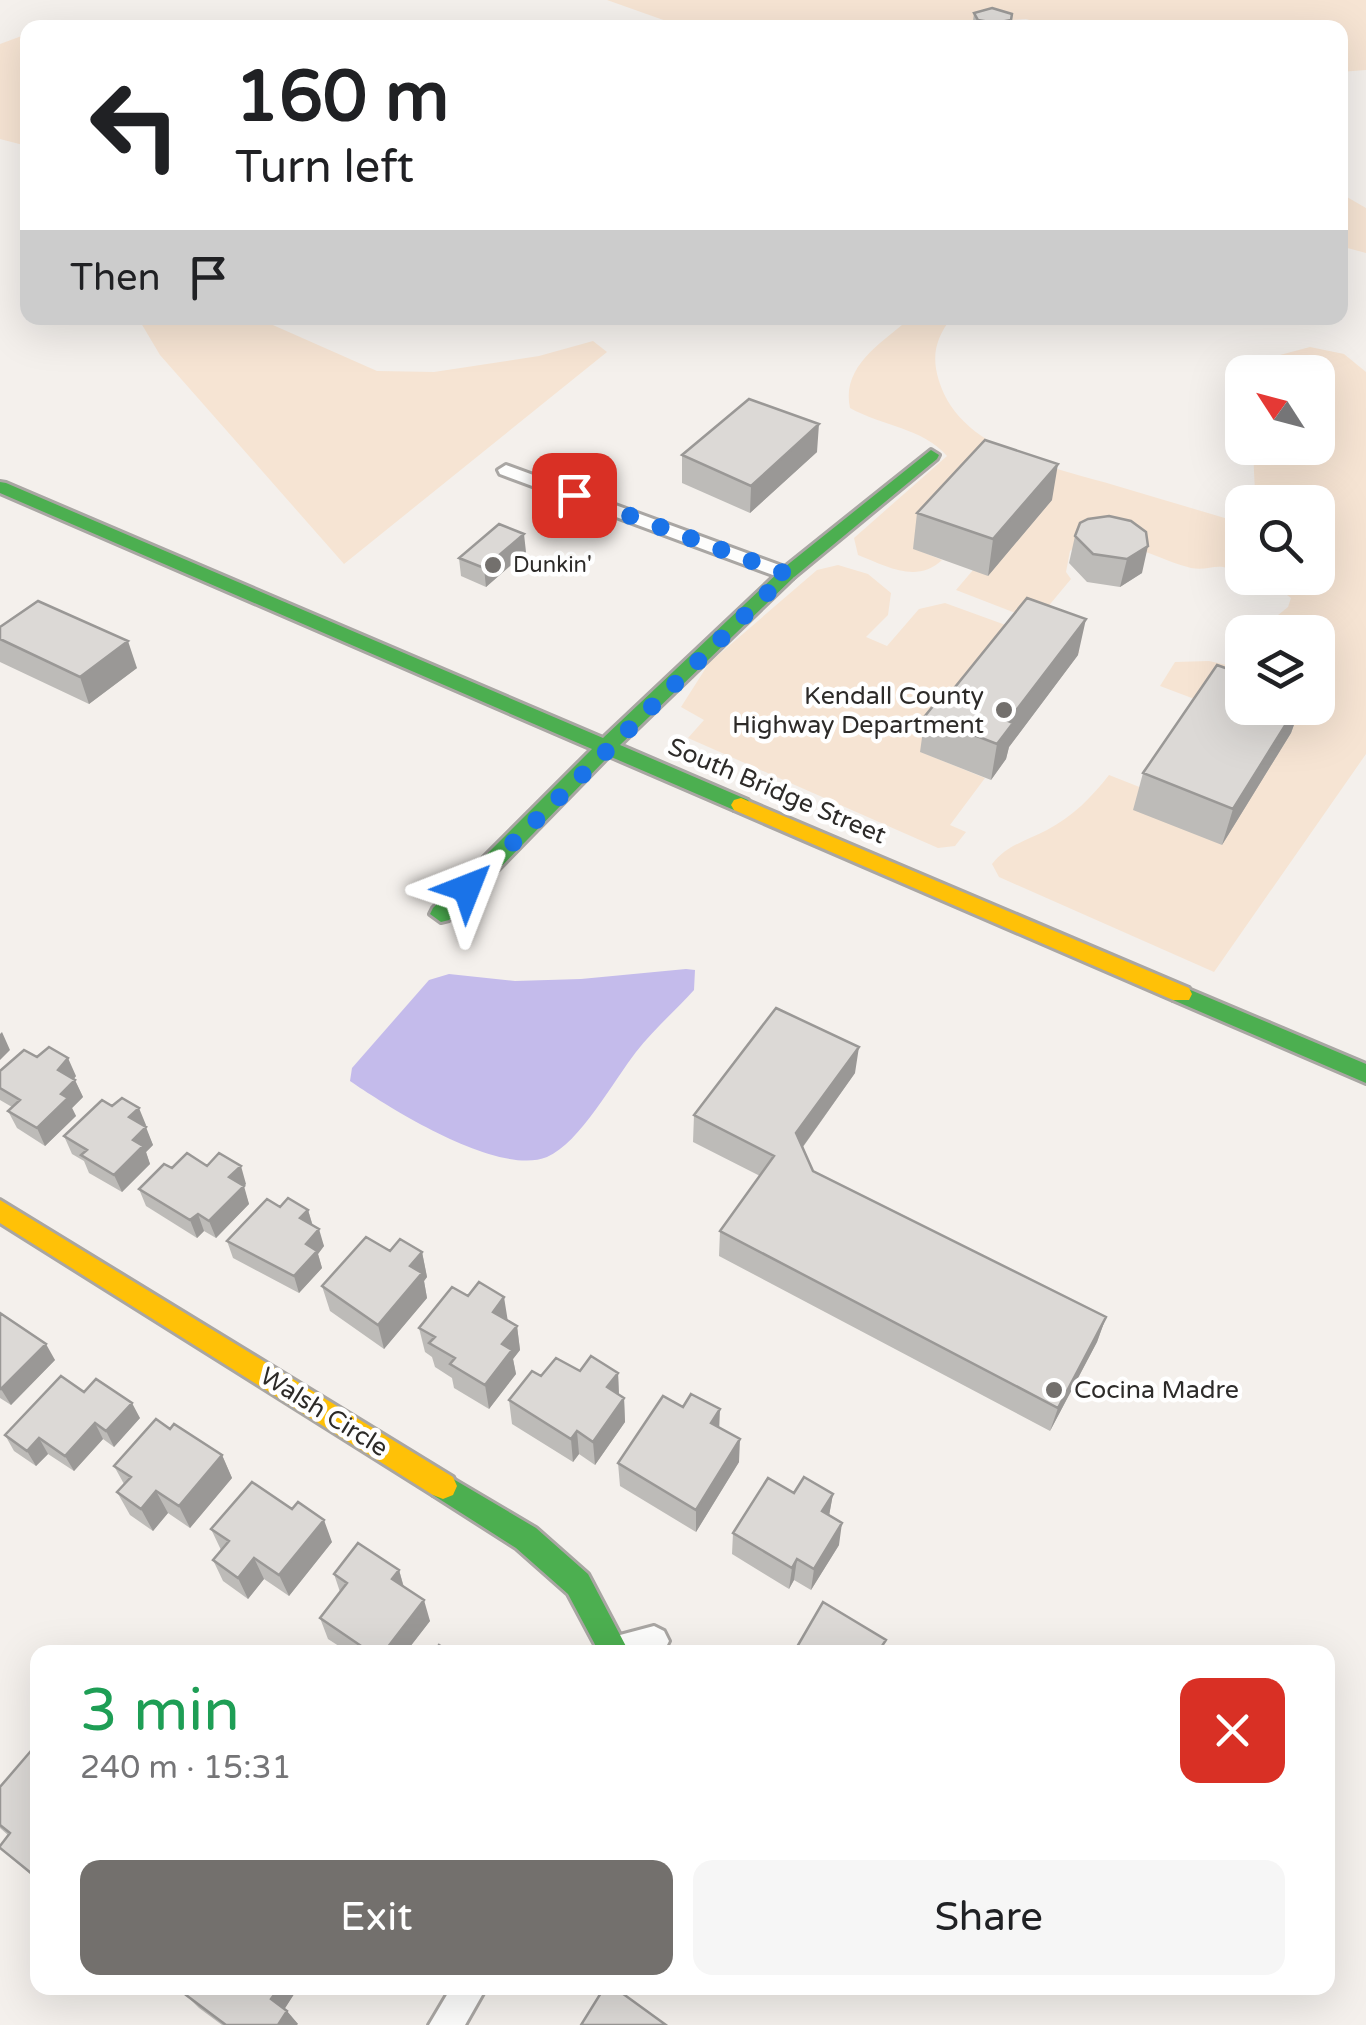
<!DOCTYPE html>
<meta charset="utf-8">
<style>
:root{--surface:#fff;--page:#f6f6f6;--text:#202124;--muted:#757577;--accent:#73706d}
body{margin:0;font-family:"Varela Round",sans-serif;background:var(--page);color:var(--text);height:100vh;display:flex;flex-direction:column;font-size:38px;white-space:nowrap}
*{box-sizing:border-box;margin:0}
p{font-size:32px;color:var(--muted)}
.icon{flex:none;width:55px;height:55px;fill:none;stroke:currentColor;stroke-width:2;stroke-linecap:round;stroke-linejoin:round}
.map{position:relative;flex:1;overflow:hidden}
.sheet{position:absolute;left:30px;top:1645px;width:1305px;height:350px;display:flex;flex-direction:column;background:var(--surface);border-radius:20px;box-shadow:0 10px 40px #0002}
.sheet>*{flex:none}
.banner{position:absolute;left:20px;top:20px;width:1328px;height:305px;border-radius:20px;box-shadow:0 10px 40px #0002;background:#fff;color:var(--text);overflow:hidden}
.needle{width:65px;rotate:306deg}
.tools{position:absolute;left:1225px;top:355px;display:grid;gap:20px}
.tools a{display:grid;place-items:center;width:110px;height:110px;border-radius:20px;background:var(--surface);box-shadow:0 10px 40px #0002;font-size:50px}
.pin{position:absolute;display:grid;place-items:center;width:85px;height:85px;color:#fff;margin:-42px;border-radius:20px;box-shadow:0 5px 15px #0006}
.me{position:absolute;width:110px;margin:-55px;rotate:45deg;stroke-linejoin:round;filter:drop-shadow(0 0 8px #0008)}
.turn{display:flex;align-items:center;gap:35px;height:210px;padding:0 50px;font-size:45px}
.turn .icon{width:130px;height:130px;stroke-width:2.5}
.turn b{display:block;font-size:70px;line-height:85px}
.then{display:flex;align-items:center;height:95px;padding:0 50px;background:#0003;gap:20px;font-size:38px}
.round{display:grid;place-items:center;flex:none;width:105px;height:105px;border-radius:20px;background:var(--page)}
.summary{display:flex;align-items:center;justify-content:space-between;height:170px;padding:0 50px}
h1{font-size:60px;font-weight:600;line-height:75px;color:#1e9e55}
.action{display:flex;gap:20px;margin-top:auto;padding:20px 50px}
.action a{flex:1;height:115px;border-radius:20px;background:var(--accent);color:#fff;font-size:40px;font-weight:600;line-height:115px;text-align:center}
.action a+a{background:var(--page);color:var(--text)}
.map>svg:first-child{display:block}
.green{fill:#f6e4d3}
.water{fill:#c4bbeb}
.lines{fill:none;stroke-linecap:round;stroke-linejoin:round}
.street-casing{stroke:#a9a6a3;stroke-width:6}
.fast-casing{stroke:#a9a6a3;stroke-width:6}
.slow-casing{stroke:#a9a6a3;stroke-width:6}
.street{fill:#fdfdfc;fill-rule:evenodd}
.fast{fill:#4caf50;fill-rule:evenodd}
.slow{fill:#ffc107;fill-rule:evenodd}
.wall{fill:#bdbbb8}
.shaded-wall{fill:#9a9896}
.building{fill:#dcd9d6;stroke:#9a9896;stroke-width:2.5}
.route{stroke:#1a73e8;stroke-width:18;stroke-dasharray:0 32.4}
.poi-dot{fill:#73706d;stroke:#fff;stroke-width:4}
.labels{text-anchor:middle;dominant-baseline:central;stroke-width:9;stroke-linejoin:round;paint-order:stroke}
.far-poi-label{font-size:22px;fill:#2d2b29;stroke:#fff;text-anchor:start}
.poi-label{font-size:25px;fill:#2d2b29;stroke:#fff;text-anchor:end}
.street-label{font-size:25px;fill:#2d2b29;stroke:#fff}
</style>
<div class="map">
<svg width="1366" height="2025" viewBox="0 0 1366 2025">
<rect width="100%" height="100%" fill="#f4f0ec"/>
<path class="green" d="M607 0H1366V70L1340 72V28H1057L1026 19 909 28H686Z
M27 34H28L27 146 0 139V44Z
M1340 193 1366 208V253L1340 246Z
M138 318H257L377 371 434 372 539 356 593 341 607 352 344 564 160 355Z
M910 318H951C936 339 931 355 939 381 961 452 1054 467 1117 486 1156 498 1195 509 1235 521L1242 514V577C1220 558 1212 572 1191 568 1155 560 1104 524 1070 551L1066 572 1071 579 1036 621 956 590 973 570 988 575 1051 500 913 548 942 560C917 584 886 566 858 555L854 538 947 456C923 428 882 426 850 408 841 366 882 343 910 318Z
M1310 347 1344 354 1366 372V754L1214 972 999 877 992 864C1007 845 1026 841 1047 830 1073 816 1091 798 1109 775L1142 788 1137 796 1141 798 1205 703 1160 686 1175 662 1209 661 1231 666 1242 659V708H1318V632H1264L1263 627 1288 607 1291 598 1283 592H1267L1243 578H1318V502H1250L1255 494 1253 448H1318V372H1265L1280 355Z
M838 565 868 574 891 593 888 615 866 637 887 646 919 609 945 603 1080 652 921 752 985 778 950 825 966 832 955 846 938 848 688 738 704 720 681 707 709 663 817 570Z"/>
<path class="water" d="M686 969 695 970 694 990C676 1010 653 1030 636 1052 614 1080 580 1143 547 1157 499 1177 389 1108 350 1081L352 1068 429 980 449 974 515 981 581 979Z"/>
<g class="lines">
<g class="street-casing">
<path id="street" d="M506 465 793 570 796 574 793 578H781L500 474 498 470Z
M654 1626 664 1631 669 1641 664 1651 602 1652 605 1639Z
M451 1988H486L465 2025H429Z"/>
</g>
<g class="fast-casing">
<path id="fast" d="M931 450 939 455 937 459 793 578 620 745 748 800 751 805 748 810H734L609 756 449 920 441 922 430 914 433 908 592 749 0 493V482L6 483 603 738 781 570Z
M1181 986 1366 1064V1083L1173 1000 1170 994 1173 988Z
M443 1473 536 1528 588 1574 629 1652H599L568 1594 516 1548 433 1495 429 1486 433 1477Z"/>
</g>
<g class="slow-casing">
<path id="slow" d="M741 798 1189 988 1192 994 1189 1000H1173L734 810 731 805 734 800Z
M0 1200 453 1477 457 1486 453 1495 443 1499 433 1495 0 1223Z"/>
</g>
<use href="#street" class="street"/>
<use href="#fast" class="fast"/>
<use href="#slow" class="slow"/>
</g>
<path class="wall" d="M974 13 1011 28H972Z
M817 452 750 513 682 483V455Z
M1052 500 988 576 913 549 917 513Z
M1109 516 1142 573 1120 587 1087 582 1069 563 1075 536Z
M526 552 486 587 461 576 459 558Z
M0 627 137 668 89 704 0 662Z
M1078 655 1009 747 1006 759 991 780 920 752 925 716 947 697Z
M1242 708H1300L1291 733 1222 845 1133 810 1143 773Z
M0 1071 76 1076 74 1079 83 1097 72 1108 76 1116 45 1146 17 1128 8 1111 12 1107 0 1100Z
M855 1073 803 1147 813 1171 1106 1317 1097 1342 1050 1431 719 1256 720 1231 760 1176 693 1142 694 1115Z
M146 1125 145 1127 153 1145 146 1152 150 1164 122 1192 89 1173 84 1161 72 1154 64 1136Z
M207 1166 246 1184 243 1186 249 1204 216 1238 204 1231 197 1238 146 1206 139 1189Z
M280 1207 308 1210 313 1226 324 1246 318 1254 322 1268 299 1293 233 1258 227 1241Z
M390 1251 422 1252 427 1277 424 1281 427 1298 384 1349 330 1311 322 1286Z
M0 1313 55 1360 11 1405 0 1398Z
M508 1320 517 1326 520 1350 513 1359 516 1374 489 1409 454 1388 452 1378 435 1367 432 1357 425 1352 419 1328Z
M580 1371 618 1373 619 1395 624 1398 625 1422 595 1465 579 1454 573 1462 512 1424 509 1400 541 1376Z
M84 1392 140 1418 114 1447 103 1439 74 1471 48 1454 36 1466 14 1451 5 1435Z
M719 1427 739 1462 696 1532 620 1486 618 1463Z
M170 1429 222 1455 232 1478 190 1528 168 1513 153 1531 130 1515 117 1492 124 1484 114 1466Z
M794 1493 833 1494 829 1515 839 1545 811 1590 794 1580 789 1589 732 1554 733 1533Z
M211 1529 332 1542 289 1596 264 1579 248 1599 223 1581 213 1560 221 1550Z
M399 1570 404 1587 430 1621 406 1652H348L328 1639 320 1618 340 1592 334 1574Z
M38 1747V1881L0 1848 8 1835 0 1828V1787Z
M191 1988H298L284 2009 298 2024 222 2025 199 2008 186 1995Z"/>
<path class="shaded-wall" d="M1012 14 1011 28H994L995 23Z
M819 424 817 452 750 513 751 486Z
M1058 464 1052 500 988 576 993 539Z
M524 534 526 552 486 587 484 568Z
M1148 546 1142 573 1120 587 1127 559Z
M1086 619 1078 655 1009 747 1006 759 991 780 997 744 1008 721Z
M128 641 137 668 89 704 80 677Z
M1296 708H1300L1291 733 1222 845 1233 809Z
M2 1032 10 1050 0 1060V1034Z
M859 1047 855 1073 794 1159 796 1133Z
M68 1058 76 1076 66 1088 58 1070Z
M75 1080 83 1097 72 1108 76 1116 45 1146 37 1128 61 1094Z
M139 1108 146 1125 137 1135 129 1117Z
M146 1127 153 1145 146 1152 150 1164 122 1192 114 1175 133 1140Z
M241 1166 246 1184 235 1195 229 1177Z
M244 1186 249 1204 216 1238 209 1221Z
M308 1210 313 1227 300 1218Z
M198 1214 204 1231 197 1238 190 1220Z
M319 1229 324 1246 318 1254 322 1268 299 1293 294 1276 306 1244Z
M422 1252 427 1277 424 1281 427 1298 384 1349 378 1325 410 1266Z
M504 1297 508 1322 493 1312Z
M1106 1317 1097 1342 1050 1431 1058 1408Z
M517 1326 520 1350 513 1359 516 1374 489 1409 485 1385 502 1344Z
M46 1344 55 1360 11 1405 1 1389Z
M618 1373 619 1396 607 1387Z
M624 1398 625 1422 595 1465 593 1442Z
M132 1403 140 1418 114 1447 106 1431Z
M720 1409 719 1433 711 1423Z
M95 1423 103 1439 74 1471 65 1456Z
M577 1431 579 1454 573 1462 571 1439Z
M39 1438 48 1454 36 1466 27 1451Z
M740 1439 739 1462 696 1532V1510Z
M222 1455 232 1478 190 1528 179 1506Z
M156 1491 168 1513 153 1531 141 1509Z
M833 1494 829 1516 822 1511Z
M324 1520 332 1542 289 1596 279 1575Z
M842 1523 839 1545 811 1590 814 1569Z
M254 1558 264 1579 248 1599 238 1578Z
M797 1559 794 1580 789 1589 792 1568Z
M399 1570 405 1592 392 1579Z
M424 1600 430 1621 406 1652H384Z
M279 1988H298L282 2013 271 1999Z
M287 2011 298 2024 297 2025H278Z"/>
<path class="building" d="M992 8 1012 14 1011 20 995 23 978 20 974 13Z
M749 399 819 424 751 486 682 455Z
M985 440 1058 464 993 539 917 513Z
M1109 516 1131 521 1146 532 1148 546 1127 559 1093 554 1075 536 1080 523 1088 519Z
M499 524 524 534 484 568 459 558Z
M1027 598 1086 619 1008 721 1013 723 997 744 925 716 942 695 947 697Z
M38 601 128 641 80 677 0 639V627Z
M1217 665 1242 674V708H1296L1233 809 1143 773Z
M776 1008 859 1047 796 1133 813 1171 1106 1317 1058 1408 720 1231 774 1156 694 1115Z
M49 1047 68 1058 58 1070 75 1080 61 1094 68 1098 37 1128 8 1111 20 1100 0 1088V1071L24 1050 37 1057Z
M122 1098 139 1108 129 1117 146 1127 133 1140 143 1146 114 1175 81 1155 87 1150 64 1136 102 1100 112 1106Z
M187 1153 207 1166 219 1153 241 1166 229 1177 244 1186 209 1221 198 1214 190 1220 139 1189 164 1164 172 1168Z
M288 1198 308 1210 300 1218 319 1229 306 1244 317 1251 294 1276 227 1241 267 1199 280 1207Z
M366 1237 390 1251 400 1239 422 1252 410 1266 422 1273 378 1325 322 1286Z
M479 1282 504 1297 493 1312 517 1326 502 1344 512 1350 485 1385 450 1364 455 1358 429 1343 435 1337 419 1328 452 1287 468 1296Z
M0 1313 46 1344 1 1389 0 1388Z
M591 1356 618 1373 607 1387 624 1398 593 1442 577 1431 571 1439 509 1400 532 1371 541 1376 556 1358 580 1371Z
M61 1376 84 1392 96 1379 132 1403 106 1431 95 1423 65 1456 39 1438 27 1451 5 1435Z
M691 1394 720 1409 711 1423 740 1439 696 1510 618 1463 663 1396 683 1407Z
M156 1419 170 1429 174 1424 222 1455 179 1506 156 1491 141 1509 117 1492 131 1477 114 1466Z
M804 1477 833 1494 822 1511 842 1523 814 1569 797 1559 792 1568 733 1533 768 1478 794 1493Z
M252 1482 292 1509 298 1502 324 1520 279 1575 254 1558 238 1578 213 1560 229 1541 211 1529Z
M358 1543 399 1570 392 1579 424 1600 384 1652H370L320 1618 347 1583 334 1574Z
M823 1602 886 1640 878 1652H794Z
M439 1645 450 1652H434Z
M36 1745 38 1747V1875L36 1877 0 1848V1846L10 1833 0 1825V1787Z
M191 1988H279L271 1999 287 2011 278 2025H226L186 1995Z
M604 1988H615L666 2025H581Z"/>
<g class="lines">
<path class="route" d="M467 888 787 574 574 495"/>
</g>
<g class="poi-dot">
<circle cx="493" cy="565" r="10"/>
<circle cx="1004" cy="710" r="10"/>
<circle cx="1054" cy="1390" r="10"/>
</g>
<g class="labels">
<g class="far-poi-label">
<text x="513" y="565">Dunkin'</text>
</g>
<g class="poi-label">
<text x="984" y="696">Kendall County<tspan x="984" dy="29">Highway Department</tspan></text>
<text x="1074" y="1390" text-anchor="start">Cocina Madre</text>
</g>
<g class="street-label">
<text transform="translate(777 791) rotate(23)">South Bridge Street</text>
<text transform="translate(324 1412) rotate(32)">Walsh Circle</text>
</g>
</g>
</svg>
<div class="tools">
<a><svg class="needle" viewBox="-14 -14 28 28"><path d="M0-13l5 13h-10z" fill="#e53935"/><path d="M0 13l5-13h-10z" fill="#757577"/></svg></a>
<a><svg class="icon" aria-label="search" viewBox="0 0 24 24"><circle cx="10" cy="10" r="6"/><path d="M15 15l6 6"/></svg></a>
<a><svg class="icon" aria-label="layers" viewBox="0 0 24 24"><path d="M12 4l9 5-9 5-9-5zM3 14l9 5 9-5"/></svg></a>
</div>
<div class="pin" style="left:574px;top:495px;background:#d93025"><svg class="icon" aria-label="arrive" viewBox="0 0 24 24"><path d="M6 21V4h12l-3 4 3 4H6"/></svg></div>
<svg class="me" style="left:467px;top:888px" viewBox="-20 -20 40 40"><path d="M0-17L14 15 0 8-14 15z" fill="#1a73e8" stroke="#fff" stroke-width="4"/></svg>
<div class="banner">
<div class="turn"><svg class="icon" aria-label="left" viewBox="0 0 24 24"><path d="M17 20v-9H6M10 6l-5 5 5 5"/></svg><div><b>160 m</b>Turn left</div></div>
<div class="then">Then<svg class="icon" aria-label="arrive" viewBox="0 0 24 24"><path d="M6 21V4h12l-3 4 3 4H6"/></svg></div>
</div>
<section class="sheet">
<div class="summary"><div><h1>3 min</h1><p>240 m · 15:31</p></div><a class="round" style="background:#d93025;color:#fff"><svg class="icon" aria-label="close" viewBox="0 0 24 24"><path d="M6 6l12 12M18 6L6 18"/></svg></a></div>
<div class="action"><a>Exit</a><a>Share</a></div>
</section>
</div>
